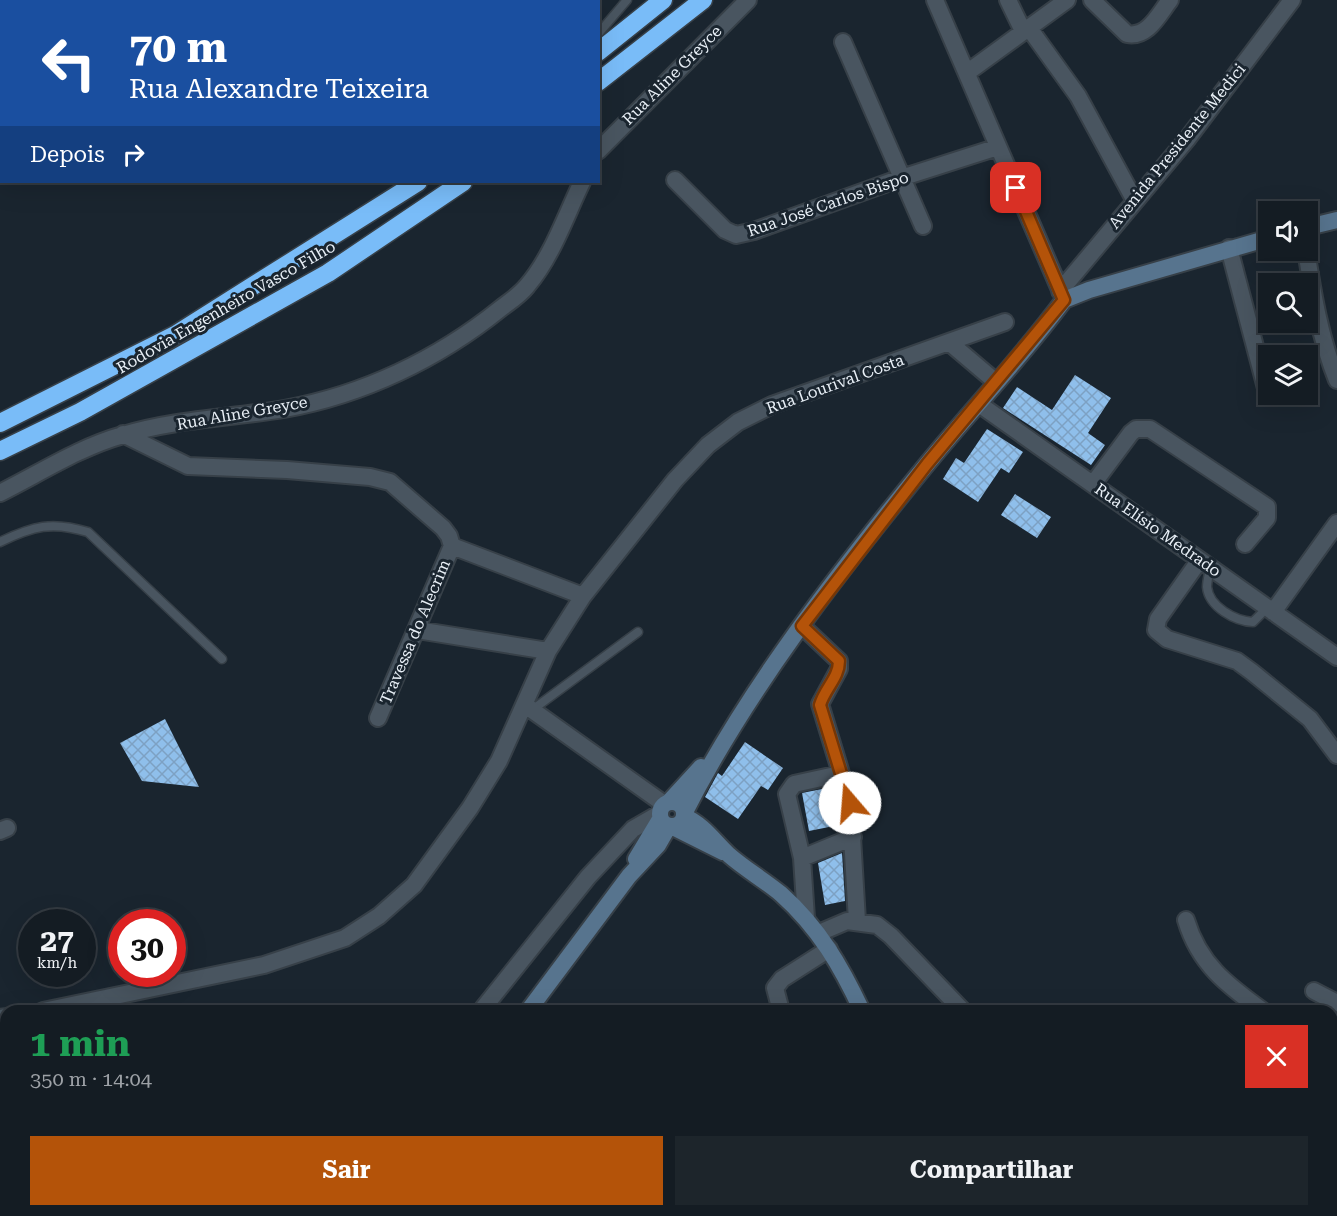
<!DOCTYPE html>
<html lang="pt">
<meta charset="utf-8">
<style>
:root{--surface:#141c23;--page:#1d252b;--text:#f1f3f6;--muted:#9da1a6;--line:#333a41;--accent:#b45309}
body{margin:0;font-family:"Roboto Serif",serif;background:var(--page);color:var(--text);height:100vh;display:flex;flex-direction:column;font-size:22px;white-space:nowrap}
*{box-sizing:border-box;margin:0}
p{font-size:20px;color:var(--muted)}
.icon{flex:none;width:33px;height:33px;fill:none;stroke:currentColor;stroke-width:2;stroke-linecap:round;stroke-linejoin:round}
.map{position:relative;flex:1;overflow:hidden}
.side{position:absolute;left:0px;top:1005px;width:1338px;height:212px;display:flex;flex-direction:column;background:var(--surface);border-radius:18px 18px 0 0;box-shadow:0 6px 24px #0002,0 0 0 2px var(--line)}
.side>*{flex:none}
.top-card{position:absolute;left:0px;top:0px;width:600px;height:183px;box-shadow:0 6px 24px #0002,0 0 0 2px var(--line);background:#1a4fa0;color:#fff;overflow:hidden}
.fabs{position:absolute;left:1258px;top:201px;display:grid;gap:12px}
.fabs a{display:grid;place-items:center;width:60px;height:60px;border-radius:0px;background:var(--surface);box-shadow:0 6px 24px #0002,0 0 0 2px var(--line);font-size:30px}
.speed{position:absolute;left:18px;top:909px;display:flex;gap:12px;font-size:30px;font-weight:700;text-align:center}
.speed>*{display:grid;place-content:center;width:78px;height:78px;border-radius:50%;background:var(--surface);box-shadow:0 6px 24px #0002,0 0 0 2px var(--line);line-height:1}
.speed small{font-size:15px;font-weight:400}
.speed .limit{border:9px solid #d22;background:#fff;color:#111}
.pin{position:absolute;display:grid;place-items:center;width:51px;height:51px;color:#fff;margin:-26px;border-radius:12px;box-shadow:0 3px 9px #0006}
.me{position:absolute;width:66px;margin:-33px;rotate:342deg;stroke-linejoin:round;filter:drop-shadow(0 0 4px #0008)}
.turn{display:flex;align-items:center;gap:21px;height:126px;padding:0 30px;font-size:27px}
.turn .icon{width:78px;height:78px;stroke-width:2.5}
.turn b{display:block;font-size:42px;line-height:51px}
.then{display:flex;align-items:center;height:57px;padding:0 30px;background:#0003;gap:12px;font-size:22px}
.round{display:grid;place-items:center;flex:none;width:63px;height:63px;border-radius:0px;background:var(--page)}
.headline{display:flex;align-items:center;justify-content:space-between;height:102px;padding:0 30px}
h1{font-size:36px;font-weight:700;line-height:45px;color:#1e9e55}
.cta{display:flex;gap:12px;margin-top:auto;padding:12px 30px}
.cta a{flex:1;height:69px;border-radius:0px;background:var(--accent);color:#fff;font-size:24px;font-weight:700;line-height:69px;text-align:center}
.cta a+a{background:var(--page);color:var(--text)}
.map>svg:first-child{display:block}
.building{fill:url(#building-cross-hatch)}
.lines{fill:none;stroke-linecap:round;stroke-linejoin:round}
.service-casing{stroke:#374048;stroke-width:11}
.minor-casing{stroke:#374048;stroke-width:20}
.secondary-casing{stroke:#374048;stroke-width:20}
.motorway-casing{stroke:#374048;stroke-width:21}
.service{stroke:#495560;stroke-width:8}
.minor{stroke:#495560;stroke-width:16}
.secondary{stroke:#57748e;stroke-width:16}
.motorway{stroke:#79bcf8;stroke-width:18}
.route-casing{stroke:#753606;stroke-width:15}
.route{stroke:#b45309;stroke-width:10}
.labels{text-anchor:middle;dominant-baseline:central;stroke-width:6;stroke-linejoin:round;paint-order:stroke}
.street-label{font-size:16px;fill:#e8eff6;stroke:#1a252f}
</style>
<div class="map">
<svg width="1337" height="1216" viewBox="0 0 1337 1216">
<defs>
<pattern id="building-cross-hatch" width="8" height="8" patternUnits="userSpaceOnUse" patternTransform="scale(1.5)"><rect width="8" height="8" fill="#8fbfeb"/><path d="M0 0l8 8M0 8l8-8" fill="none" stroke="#7da1c3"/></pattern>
</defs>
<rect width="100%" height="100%" fill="#1a252f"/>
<path class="building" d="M1075 375 1111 398 1088 433 1105 445 1091 465 1003 408 1017 387 1052 410Z
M987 429 1023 452 1009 473 1001 468 978 502 943 479 956 458 964 463Z
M1015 494 1051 517 1037 538 1001 515Z
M165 719 199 787 142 781 120 743Z
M745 742 783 768 768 790 761 786 738 819 705 797 718 773 722 776Z
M827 788 834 826 809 831 802 793Z
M842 853 845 901 825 905 818 863Z"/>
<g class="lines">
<g class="service-casing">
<path id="service" d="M579 2 581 0
M598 34 627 0
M0 542C33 526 52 521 88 532L222 659
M1210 568C1209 574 1207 581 1207 587 1209 607 1235 621 1253 622L1267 608
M532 710 638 632
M237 1210 238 1216"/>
</g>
<g class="minor-casing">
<path id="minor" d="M5 0V2
M935 0 1064 299
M1008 0 1023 31
M1092 0 1127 34C1148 38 1159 14 1170 0
M1029 28 1078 96 1135 201
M843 42 923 226
M968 72 1067 0
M598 151 748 0
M675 180 725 230 736 235 754 231 901 178 998 147
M1229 248 1267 392
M1306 250C1313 295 1320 338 1337 380
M1060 291 1188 138 1292 0
M950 343 996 382
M979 404 1337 657
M123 434 188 466 287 470 370 477 390 482 443 528 449 536 452 546
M1093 484 1131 433 1136 429H1150L1267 507V518L1245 544
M0 493C40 473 80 447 123 435 175 419 230 418 284 409 363 395 438 359 500 309 509 302 520 295 527 286 552 257 566 215 582 182
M452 546 583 596
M1199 561 1158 619 1156 630 1167 639 1237 661 1252 672 1310 719 1337 755
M1273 612 1337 523
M802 626 839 661V669L820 704 850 803 857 921
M417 630 548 651
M525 705 664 804
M378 718 452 546
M0 831 7 828
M802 858 787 794 794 784 840 774
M806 918 802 858 853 837
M1186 920C1199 964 1227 985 1263 1011
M819 933 847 921 877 925 891 936 963 1011
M1314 991 1337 1003
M43 1011 264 965 345 938 379 916 414 885 470 808 499 761 548 651 583 596 675 480 708 445 738 422 772 405 1005 322
M481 1011 588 877 633 829 659 814
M781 1011 775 988 782 979 829 949
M0 1018 6 1017
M1332 1060 1337 1063
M1332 1127 1337 1119
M1102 1210 1106 1216
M255 1216 262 1210
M1282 1216 1284 1210"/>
</g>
<g class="secondary-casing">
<path id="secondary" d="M1308 227 1337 220
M660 814a12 12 0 1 1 24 0a12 12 0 1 1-24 0Z
M669 802 701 767
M684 814C746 691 840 570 927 464 972 409 1022 357 1064 300L1089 290 1269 238
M684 816C704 825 714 841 729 855 745 869 764 880 781 894 819 928 841 966 862 1011
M671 826 723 852
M636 859 660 819
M528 1011 629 876 658 845 669 826
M960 1210 963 1216
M294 1216 302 1210"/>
</g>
<g class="motorway-casing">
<path id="motorway" d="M598 52 663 0
M598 82 703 0
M0 423 175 335 418 182
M0 451 80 412 328 273 463 182"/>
</g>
<use href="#service" class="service"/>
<use href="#minor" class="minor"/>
<use href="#secondary" class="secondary"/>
<use href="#motorway" class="motorway"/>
</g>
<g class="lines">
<g class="route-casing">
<path id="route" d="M850 803 820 705C825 688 839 678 839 661L802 626 927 464 1064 300 1016 188"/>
</g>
<use href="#route" class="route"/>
</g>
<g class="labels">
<g class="street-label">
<text transform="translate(672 75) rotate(-45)">Rua Aline Greyce</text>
<text transform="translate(1177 146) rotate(-51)">Avenida Presidente Medici</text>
<text transform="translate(828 204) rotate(-19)">Rua José Carlos Bispo</text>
<text transform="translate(226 307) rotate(-30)">Rodovia Engenheiro Vasco Filho</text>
<text transform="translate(835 384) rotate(-20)">Rua Lourival Costa</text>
<text transform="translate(242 413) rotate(-10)">Rua Aline Greyce</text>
<text transform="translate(1158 530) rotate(35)">Rua Elísio Medrado</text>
<text transform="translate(415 632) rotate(-67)">Travessa do Alecrim</text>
</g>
</g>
</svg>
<div class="fabs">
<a><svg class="icon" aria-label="sound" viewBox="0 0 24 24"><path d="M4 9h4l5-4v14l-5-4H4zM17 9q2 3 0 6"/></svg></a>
<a><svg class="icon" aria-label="search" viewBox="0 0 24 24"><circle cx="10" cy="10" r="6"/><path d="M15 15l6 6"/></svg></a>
<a><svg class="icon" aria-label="layers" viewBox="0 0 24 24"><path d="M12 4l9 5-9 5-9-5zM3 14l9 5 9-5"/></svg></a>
</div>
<div class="speed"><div>27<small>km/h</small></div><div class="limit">30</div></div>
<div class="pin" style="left:1016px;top:188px;background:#d93025"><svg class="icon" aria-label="arrive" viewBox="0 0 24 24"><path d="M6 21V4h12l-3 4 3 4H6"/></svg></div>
<svg class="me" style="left:850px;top:803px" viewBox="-20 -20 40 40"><circle r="19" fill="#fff"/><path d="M0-13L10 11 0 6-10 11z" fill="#b45309"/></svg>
<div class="top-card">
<div class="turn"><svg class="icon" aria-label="left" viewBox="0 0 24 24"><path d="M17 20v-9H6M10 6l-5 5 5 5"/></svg><div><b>70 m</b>Rua Alexandre Teixeira</div></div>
<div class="then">Depois<svg class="icon" aria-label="right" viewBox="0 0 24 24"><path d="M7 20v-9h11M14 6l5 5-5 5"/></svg></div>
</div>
<section class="side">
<div class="headline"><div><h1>1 min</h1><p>350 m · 14:04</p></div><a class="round" style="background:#d93025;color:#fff"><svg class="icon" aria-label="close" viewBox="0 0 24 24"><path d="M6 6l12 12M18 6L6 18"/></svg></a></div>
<div class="cta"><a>Sair</a><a>Compartilhar</a></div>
</section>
</div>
